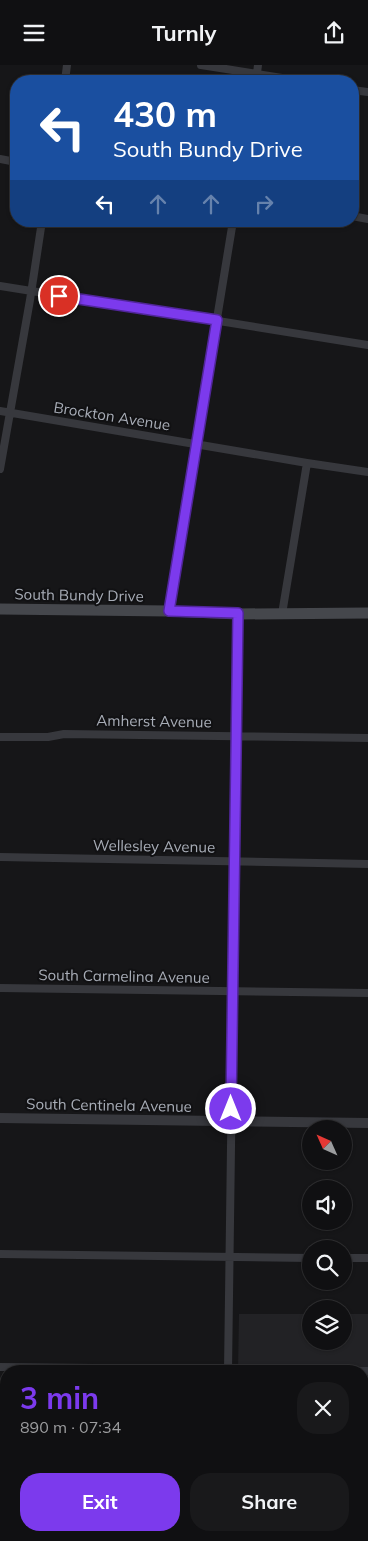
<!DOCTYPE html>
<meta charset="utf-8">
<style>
:root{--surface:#101012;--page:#19191b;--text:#f1f3f6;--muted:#9c9d9f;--line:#303032;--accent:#7c3aed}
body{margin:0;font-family:Mulish,sans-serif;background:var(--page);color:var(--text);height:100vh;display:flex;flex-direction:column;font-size:19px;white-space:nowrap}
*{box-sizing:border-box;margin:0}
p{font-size:16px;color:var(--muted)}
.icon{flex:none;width:28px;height:28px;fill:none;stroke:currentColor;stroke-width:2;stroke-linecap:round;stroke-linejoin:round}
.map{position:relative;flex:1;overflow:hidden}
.side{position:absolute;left:0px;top:1300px;width:369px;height:176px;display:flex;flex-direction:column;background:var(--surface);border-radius:20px 20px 0 0;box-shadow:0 1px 4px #0004,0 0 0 1px var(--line)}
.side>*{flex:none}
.top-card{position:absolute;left:10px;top:10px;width:349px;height:152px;border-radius:20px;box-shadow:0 1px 4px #0004,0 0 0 1px var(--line);background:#1a4fa0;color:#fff;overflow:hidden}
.needle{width:32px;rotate:315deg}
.fabs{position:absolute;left:302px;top:1055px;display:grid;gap:10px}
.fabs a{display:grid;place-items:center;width:50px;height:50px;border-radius:50%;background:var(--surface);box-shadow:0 1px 4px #0004,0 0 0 1px var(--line);font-size:25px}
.pin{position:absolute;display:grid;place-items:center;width:42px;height:42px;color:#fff;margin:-21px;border:2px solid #fff;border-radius:50%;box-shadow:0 1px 5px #0007}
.me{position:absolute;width:55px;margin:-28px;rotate:0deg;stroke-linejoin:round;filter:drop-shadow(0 0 4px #0008)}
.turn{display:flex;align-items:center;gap:18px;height:105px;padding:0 20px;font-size:22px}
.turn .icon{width:65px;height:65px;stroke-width:2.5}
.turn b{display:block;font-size:35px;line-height:42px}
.lanes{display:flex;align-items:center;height:48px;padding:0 20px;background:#0003;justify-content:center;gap:25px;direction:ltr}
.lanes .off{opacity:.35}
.round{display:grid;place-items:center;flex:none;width:52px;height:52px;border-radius:20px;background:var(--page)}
.summary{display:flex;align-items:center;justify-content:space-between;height:85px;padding:0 20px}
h1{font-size:30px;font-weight:700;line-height:38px;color:var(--accent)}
.button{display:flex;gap:10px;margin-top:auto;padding:10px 20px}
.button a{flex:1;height:58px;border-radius:20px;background:var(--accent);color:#fff;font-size:20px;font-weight:700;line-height:58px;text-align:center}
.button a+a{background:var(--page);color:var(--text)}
header{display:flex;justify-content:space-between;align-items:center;height:65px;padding:0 20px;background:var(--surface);font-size:22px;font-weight:700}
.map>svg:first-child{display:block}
.built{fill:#222225}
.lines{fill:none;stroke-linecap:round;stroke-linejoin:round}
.minor{stroke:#37383d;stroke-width:8}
.tertiary{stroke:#37383d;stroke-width:10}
.secondary{stroke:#45474c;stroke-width:11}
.route-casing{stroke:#51269a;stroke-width:12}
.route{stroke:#7c3aed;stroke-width:9}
.labels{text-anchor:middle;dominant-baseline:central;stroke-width:4;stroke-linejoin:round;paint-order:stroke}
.street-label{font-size:15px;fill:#a8adb7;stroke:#111113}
</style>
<header><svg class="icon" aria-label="menu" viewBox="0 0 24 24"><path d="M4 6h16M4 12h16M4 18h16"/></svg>Turnly<svg class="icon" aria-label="share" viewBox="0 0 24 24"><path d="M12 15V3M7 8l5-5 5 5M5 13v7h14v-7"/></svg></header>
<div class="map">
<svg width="368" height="1476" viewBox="0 0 368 1476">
<rect width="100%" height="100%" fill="#161618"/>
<path class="built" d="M239 1249H311V1276H344V1249H368V1417H363L362 1306H238Z
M1 1430H6V1470H134V1474L0 1471Z
M363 1434H368V1476H219L195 1474V1470H362Z"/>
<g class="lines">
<path class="minor" d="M201 0 301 16
M65 16 67 0
M256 16 258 0
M352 25 368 27
M0 94 16 97
M352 151 368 154
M0 221 368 280
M0 346 307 398 368 407
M0 404 30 235 42 156
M169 546 233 156
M282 549 307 398
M0 672H48L64 669 368 673
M0 792 368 799
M0 923 368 928
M0 1189 311 1193
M344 1193H368
M0 1302 368 1306
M228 1306 234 858V797L238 549
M0 1420 6 1421
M362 1426H368"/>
<path class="tertiary" d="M0 1053 368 1058"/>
<path class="secondary" d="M0 544 169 546 238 549 368 548"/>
</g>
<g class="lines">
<g class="route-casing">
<path id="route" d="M59 231 217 255 169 546 238 548 231 1044"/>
</g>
<use href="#route" class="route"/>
</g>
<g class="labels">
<g class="street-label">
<text transform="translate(112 351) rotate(9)">Brockton Avenue</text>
<text transform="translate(79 530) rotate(1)">South Bundy Drive</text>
<text transform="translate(154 656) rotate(1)">Amherst Avenue</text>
<text transform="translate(154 781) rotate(1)">Wellesley Avenue</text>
<text transform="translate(124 911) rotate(1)">South Carmelina Avenue</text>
<text transform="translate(109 1040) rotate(1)">South Centinela Avenue</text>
</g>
</g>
</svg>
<div class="fabs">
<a><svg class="needle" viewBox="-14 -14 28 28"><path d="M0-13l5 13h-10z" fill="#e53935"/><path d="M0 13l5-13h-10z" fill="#9c9d9f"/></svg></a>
<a><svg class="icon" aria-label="sound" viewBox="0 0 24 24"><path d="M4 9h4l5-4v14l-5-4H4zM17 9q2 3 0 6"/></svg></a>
<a><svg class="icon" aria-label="search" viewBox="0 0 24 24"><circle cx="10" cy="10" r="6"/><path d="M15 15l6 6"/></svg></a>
<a><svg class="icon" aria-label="layers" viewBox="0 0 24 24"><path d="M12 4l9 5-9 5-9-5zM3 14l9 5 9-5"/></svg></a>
</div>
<div class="pin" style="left:59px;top:231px;background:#d93025"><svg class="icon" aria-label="arrive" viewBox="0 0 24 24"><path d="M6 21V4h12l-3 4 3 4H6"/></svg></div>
<svg class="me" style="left:231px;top:1044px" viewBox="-20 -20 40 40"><circle r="17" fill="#7c3aed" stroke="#fff" stroke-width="3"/><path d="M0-11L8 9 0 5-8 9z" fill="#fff"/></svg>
<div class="top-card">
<div class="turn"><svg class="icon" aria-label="left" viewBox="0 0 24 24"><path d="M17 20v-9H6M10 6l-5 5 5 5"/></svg><div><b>430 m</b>South Bundy Drive</div></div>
<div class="lanes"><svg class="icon" aria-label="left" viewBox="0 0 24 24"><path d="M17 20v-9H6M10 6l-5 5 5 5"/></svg><svg class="icon off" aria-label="ahead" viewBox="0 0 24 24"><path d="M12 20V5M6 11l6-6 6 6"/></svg><svg class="icon off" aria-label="ahead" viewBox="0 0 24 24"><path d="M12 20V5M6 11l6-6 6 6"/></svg><svg class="icon off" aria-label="right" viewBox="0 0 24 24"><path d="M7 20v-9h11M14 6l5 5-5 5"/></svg></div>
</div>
<section class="side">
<div class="summary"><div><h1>3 min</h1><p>890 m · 07:34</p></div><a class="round"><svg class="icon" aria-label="close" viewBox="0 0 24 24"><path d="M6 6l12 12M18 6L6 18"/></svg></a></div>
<div class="button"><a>Exit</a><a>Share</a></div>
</section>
</div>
